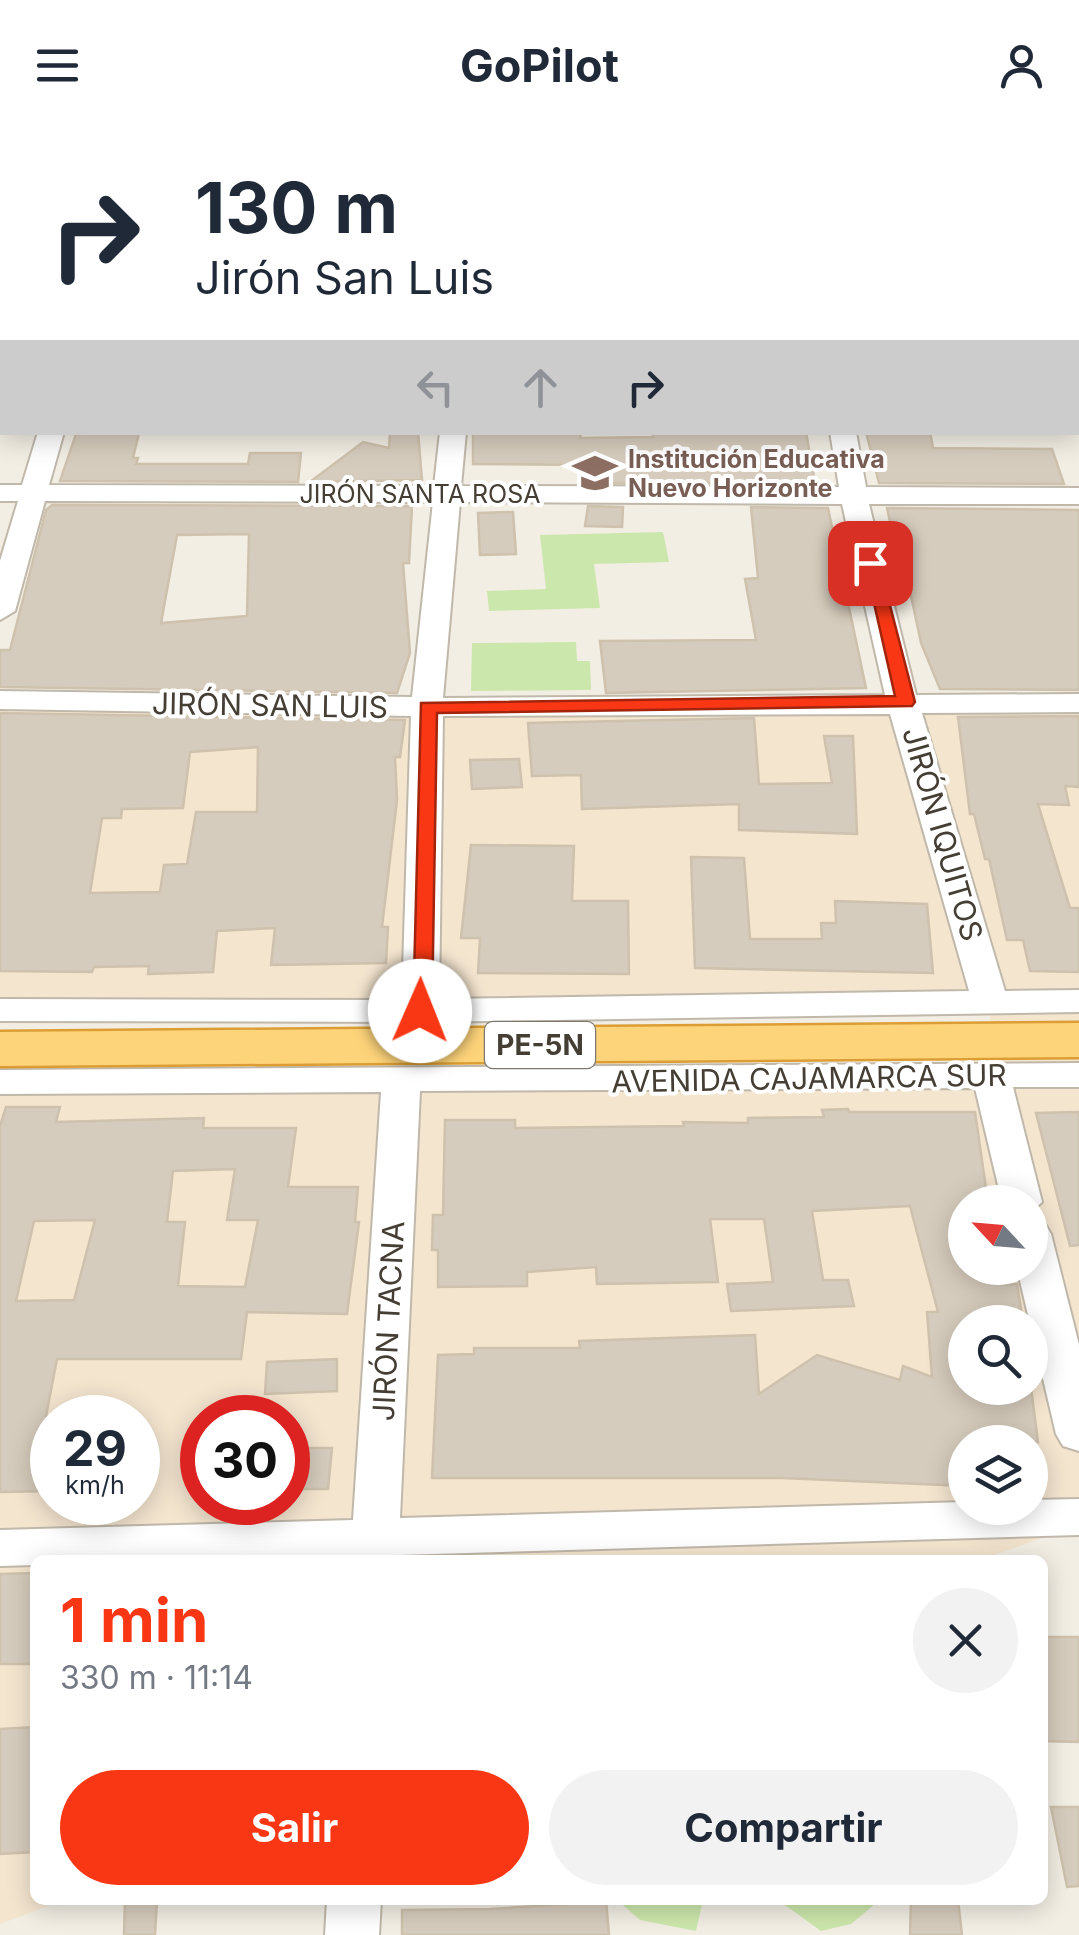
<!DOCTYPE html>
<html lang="es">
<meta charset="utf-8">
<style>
:root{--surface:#fff;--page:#f2f2f3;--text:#1f2937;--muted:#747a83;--accent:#f93714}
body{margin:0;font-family:Inter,sans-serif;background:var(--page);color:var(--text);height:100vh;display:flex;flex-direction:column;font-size:38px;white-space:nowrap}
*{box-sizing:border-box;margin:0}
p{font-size:32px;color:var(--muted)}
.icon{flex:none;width:55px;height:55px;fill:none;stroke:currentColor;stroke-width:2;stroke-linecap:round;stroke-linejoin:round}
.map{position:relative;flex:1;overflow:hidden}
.details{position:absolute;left:30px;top:1425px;width:1018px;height:350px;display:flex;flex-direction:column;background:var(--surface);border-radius:15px;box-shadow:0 5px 25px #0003}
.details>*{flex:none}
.banner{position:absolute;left:0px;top:0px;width:1080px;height:305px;box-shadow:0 5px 25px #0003;background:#fff;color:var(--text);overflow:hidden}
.needle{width:65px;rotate:296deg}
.controls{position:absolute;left:948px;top:1055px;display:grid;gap:20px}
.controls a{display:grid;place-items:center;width:100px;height:100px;border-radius:50%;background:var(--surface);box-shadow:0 5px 25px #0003;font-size:50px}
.speed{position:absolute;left:30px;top:1265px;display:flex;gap:20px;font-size:50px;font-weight:700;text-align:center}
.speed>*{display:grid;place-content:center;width:130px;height:130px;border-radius:50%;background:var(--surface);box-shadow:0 5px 25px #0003;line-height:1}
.speed small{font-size:25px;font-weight:400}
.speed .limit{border:15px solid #d22;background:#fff;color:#111}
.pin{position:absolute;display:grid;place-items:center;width:85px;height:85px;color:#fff;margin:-42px;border-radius:20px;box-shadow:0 5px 15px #0006}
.me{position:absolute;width:110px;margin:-55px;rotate:1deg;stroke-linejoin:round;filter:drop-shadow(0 0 8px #0008)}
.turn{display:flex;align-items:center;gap:35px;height:210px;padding:0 30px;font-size:45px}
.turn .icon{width:130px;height:130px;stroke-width:2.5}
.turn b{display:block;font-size:70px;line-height:85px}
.lanes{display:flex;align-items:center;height:95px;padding:0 30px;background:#0003;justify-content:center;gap:50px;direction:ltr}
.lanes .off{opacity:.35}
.round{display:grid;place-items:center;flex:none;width:105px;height:105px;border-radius:52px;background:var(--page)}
.head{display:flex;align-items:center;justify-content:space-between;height:170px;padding:0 30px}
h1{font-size:60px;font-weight:700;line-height:75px;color:var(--accent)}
.primary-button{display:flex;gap:20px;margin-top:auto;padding:20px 30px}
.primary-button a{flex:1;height:115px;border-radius:60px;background:var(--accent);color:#fff;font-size:40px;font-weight:700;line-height:115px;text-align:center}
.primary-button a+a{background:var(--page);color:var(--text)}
header{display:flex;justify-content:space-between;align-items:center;height:130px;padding:0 30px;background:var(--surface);font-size:45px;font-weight:700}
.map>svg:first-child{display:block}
.commercial{fill:#f4e5cf;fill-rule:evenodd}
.green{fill:#cce7ac}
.building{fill:#d6ccbd;stroke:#cec1ad;stroke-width:2.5;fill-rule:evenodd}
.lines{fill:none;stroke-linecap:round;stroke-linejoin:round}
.minor-casing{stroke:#c0b8aa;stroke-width:4}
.secondary-casing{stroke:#d2c294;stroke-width:6}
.trunk-casing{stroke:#dc9e34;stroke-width:5}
.path{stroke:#bfb198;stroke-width:4;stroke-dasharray:2.5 2.5;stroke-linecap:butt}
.minor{fill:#fff;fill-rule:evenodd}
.secondary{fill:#fef0c2;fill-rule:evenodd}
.trunk{fill:#fed47a;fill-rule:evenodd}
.route{fill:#f93714;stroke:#a2240d;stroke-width:2.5}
.labels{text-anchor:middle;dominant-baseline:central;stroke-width:8;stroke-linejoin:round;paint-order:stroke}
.far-education-label{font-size:25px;font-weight:bold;fill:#785e54;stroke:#fff;text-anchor:start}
.far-street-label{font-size:25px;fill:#443e34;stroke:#fff}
.shield{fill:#fff;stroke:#7c7871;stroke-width:2.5}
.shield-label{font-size:28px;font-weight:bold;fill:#443e34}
.street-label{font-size:30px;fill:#443e34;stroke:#fff}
</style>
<header><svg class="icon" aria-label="menu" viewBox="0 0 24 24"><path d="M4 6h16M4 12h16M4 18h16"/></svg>GoPilot<svg class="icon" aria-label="person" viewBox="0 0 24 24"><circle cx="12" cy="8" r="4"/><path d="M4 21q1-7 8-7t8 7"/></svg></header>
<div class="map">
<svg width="1079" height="1805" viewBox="0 0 1079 1805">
<rect width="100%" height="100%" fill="#f2eee4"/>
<path class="commercial" d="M0 570 1079 573V1279L1030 1093V1072H1025L1013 1030 1022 1072H965V1138H1030L1079 1304V1394L981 1430H35V1770H64L0 1794V952L991 945 990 872 0 877ZM965 1192H1030V1258H965ZM52 1288H138V1372H52ZM202 1288H288V1372H202ZM965 1312H1030V1378H965Z"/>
<path class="green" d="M663 402 669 432 594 434 600 478 489 481 487 461 546 459 540 405Z
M576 512 577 531H590L591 560 471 561 472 513Z
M617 1770H703L696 1801 640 1790Z
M778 1770H880L851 1794 821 1801Z"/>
<path class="building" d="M390 302H418L422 350 310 352 363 312 389 318Z
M473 302H581L580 308 653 307V302H806L815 353H590L592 335 473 334Z
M866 302H930L933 318 1052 319 1064 354 879 353Z
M139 303 133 328H138L136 334H248L250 323H301L298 352 60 351 76 304Z
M52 375 412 376 409 433H403L410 523 397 563 0 557V520H10L46 380ZM249 404 247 486 161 493 177 405Z
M588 376 623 377 622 397 585 396Z
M751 377 828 378 866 558 606 563 600 511 756 510 745 449 758 448Z
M887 378 1079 380V560L940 559 921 513 898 405H893Z
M513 382 516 424 480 425 478 383Z
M0 583 405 590 400 627H395L397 670 382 797H388L386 833 271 835 275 798 217 801 213 842 148 844 149 836 94 837 92 842 0 841ZM258 617 257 682H196L187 734 164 735 160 762 90 763 102 688H121L122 679 183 678 190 622Z
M1079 586V657L1065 656 1069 675 1038 674 1070 778H1079V842L1030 841 1023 810H1007L989 729H985L974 684H970L958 587Z
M754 588 759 654 832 653 824 606H853L857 704 739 700V674L582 679 581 645 532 646 528 593Z
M519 629 522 657 472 659 470 630Z
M471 715 574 716 572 771H628L629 844 478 843 480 808H461Z
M691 727 744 728 750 809H822L821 793H836L835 771 927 774 933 843 695 838Z
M6 977H60L56 992 204 988 203 998H296L288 1057H358L355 1092H359L347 1184 247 1182 241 1229H57L46 1286H52V1361L0 1362V996ZM235 1039 227 1090H258L245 1157 178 1156 185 1092H167L173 1041ZM95 1090 74 1170 16 1171 34 1091Z
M848 979 849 982H975L988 1072H965V1138H997L1002 1155 1017 1154 1023 1192H965V1258H1031L1038 1312H965V1356L782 1348H432L438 1225 474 1224V1218H580L579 1211 755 1205 759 1264 817 1225 900 1250 903 1236 932 1247 927 1182H938L910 1076 812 1081 823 1150H848L854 1176 731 1181 727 1154 773 1152 764 1089H710L718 1152 597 1154 596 1137 527 1142V1156L438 1157V1120H432L433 1085H443L445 990H515V998L684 996 683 992 748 993V988L824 987 822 980Z
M1079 982V1115L1070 1116 1036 983Z
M337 1229V1261L265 1264 267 1232Z
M288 1318H332L328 1359H288Z
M35 1443V1534H0V1444Z
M1042 1507H1079V1612L1042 1611Z
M35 1597V1722L0 1724V1599Z
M1051 1677H1079V1756L1067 1757Z
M125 1770H157L155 1805H124Z
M568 1770H606L609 1805H402V1780L490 1779 568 1774Z
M911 1770H958L962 1805H910Z"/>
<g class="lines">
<g class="minor-casing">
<path id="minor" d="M454 0H479L480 2H456Z
M763 0H783V2H763Z
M1078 23H1079V35H1078Z
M0 53H2V65H0Z
M1078 106H1079V120H1078Z
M0 198H2V212H0Z
M1078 232H1079V246H1078Z
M38 302H64L49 355 434 356 440 302H466L461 356 839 357 830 302H856L866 357 1079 358V374H869L916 565 1079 564V582L922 583 1005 861 1079 860V882L420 892 0 891V869L402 870 411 586 0 579V561L412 567 433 372 45 371 15 481 0 490V431L18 371H0V355H22ZM460 372 842 374 885 565 443 568ZM890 584 969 861 439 869 443 586Z
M1079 933V957H1013L1042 1072 1030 1083V1072H1002L975 958 420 961 400 1388 965 1372V1378H1030V1370L1079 1369V1405L398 1425V1430H350V1426L35 1430V1435L0 1436V1400L353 1390 381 962 0 964V940Z
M1030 1090 1045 1094 1051 1104 1079 1215V1321L1063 1316 1056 1304 1017 1138H1030Z
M327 1770H381L379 1805H325Z"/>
</g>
<g class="secondary-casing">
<path id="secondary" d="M2 150V170L0 171V151Z"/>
</g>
<g class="trunk-casing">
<path id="trunk" d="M1079 893V927L0 936V902Z"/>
</g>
<path class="path" d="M187 2 199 0"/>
<use href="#minor" class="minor"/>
<use href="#secondary" class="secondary"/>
<use href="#trunk" class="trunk"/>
</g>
<path class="route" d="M864 429 879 433 915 572 912 576 437 583 432 881 420 888 413 886 421 573 895 566Z"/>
<defs>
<g id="school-bare" transform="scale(3.45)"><path d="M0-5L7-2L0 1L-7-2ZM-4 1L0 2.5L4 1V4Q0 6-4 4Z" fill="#8d6e63" stroke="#fff" stroke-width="2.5" paint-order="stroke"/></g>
</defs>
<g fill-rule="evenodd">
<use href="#school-bare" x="595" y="343"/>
</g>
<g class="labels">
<g class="far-education-label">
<text x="628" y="329">Institución Educativa<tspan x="628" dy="29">Nuevo Horizonte</tspan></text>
</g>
<g class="far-street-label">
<text x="420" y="364">JIRÓN SANTA ROSA</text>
</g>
<rect class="shield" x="485" y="892" width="110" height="46" rx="8"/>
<g class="shield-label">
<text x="540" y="915">PE-5N</text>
</g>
<g class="street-label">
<text transform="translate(270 575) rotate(1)">JIRÓN SAN LUIS</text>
<text transform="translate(943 704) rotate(74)">JIRÓN IQUITOS</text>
<text transform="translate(809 948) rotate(-1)">AVENIDA CAJAMARCA SUR</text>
<text transform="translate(388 1191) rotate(-87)">JIRÓN TACNA</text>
</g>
</g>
</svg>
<div class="controls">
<a><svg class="needle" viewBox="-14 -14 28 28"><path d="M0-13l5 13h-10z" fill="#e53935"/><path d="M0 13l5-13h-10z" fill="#747a83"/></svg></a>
<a><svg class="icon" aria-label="search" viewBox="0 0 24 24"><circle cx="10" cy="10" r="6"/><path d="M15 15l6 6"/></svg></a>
<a><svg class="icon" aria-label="layers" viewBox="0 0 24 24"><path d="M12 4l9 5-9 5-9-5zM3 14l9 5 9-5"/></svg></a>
</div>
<div class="speed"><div>29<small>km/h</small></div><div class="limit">30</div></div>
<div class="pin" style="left:870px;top:433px;background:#d93025"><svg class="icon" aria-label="arrive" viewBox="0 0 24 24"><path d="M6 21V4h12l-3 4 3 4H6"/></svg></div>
<svg class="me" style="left:420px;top:881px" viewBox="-20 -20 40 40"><circle r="19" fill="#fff"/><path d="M0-13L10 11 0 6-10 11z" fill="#f93714"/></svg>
<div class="banner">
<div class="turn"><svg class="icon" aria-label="right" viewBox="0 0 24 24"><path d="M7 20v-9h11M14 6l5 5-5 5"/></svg><div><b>130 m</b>Jirón San Luis</div></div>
<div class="lanes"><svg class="icon off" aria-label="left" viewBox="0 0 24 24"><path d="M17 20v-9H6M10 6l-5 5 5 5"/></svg><svg class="icon off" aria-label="ahead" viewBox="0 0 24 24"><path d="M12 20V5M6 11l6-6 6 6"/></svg><svg class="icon" aria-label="right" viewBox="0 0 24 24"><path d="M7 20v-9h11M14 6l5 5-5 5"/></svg></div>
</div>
<section class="details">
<div class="head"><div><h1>1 min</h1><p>330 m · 11:14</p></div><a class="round"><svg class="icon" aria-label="close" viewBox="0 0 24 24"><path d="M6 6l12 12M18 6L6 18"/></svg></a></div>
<div class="primary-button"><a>Salir</a><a>Compartir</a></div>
</section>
</div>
